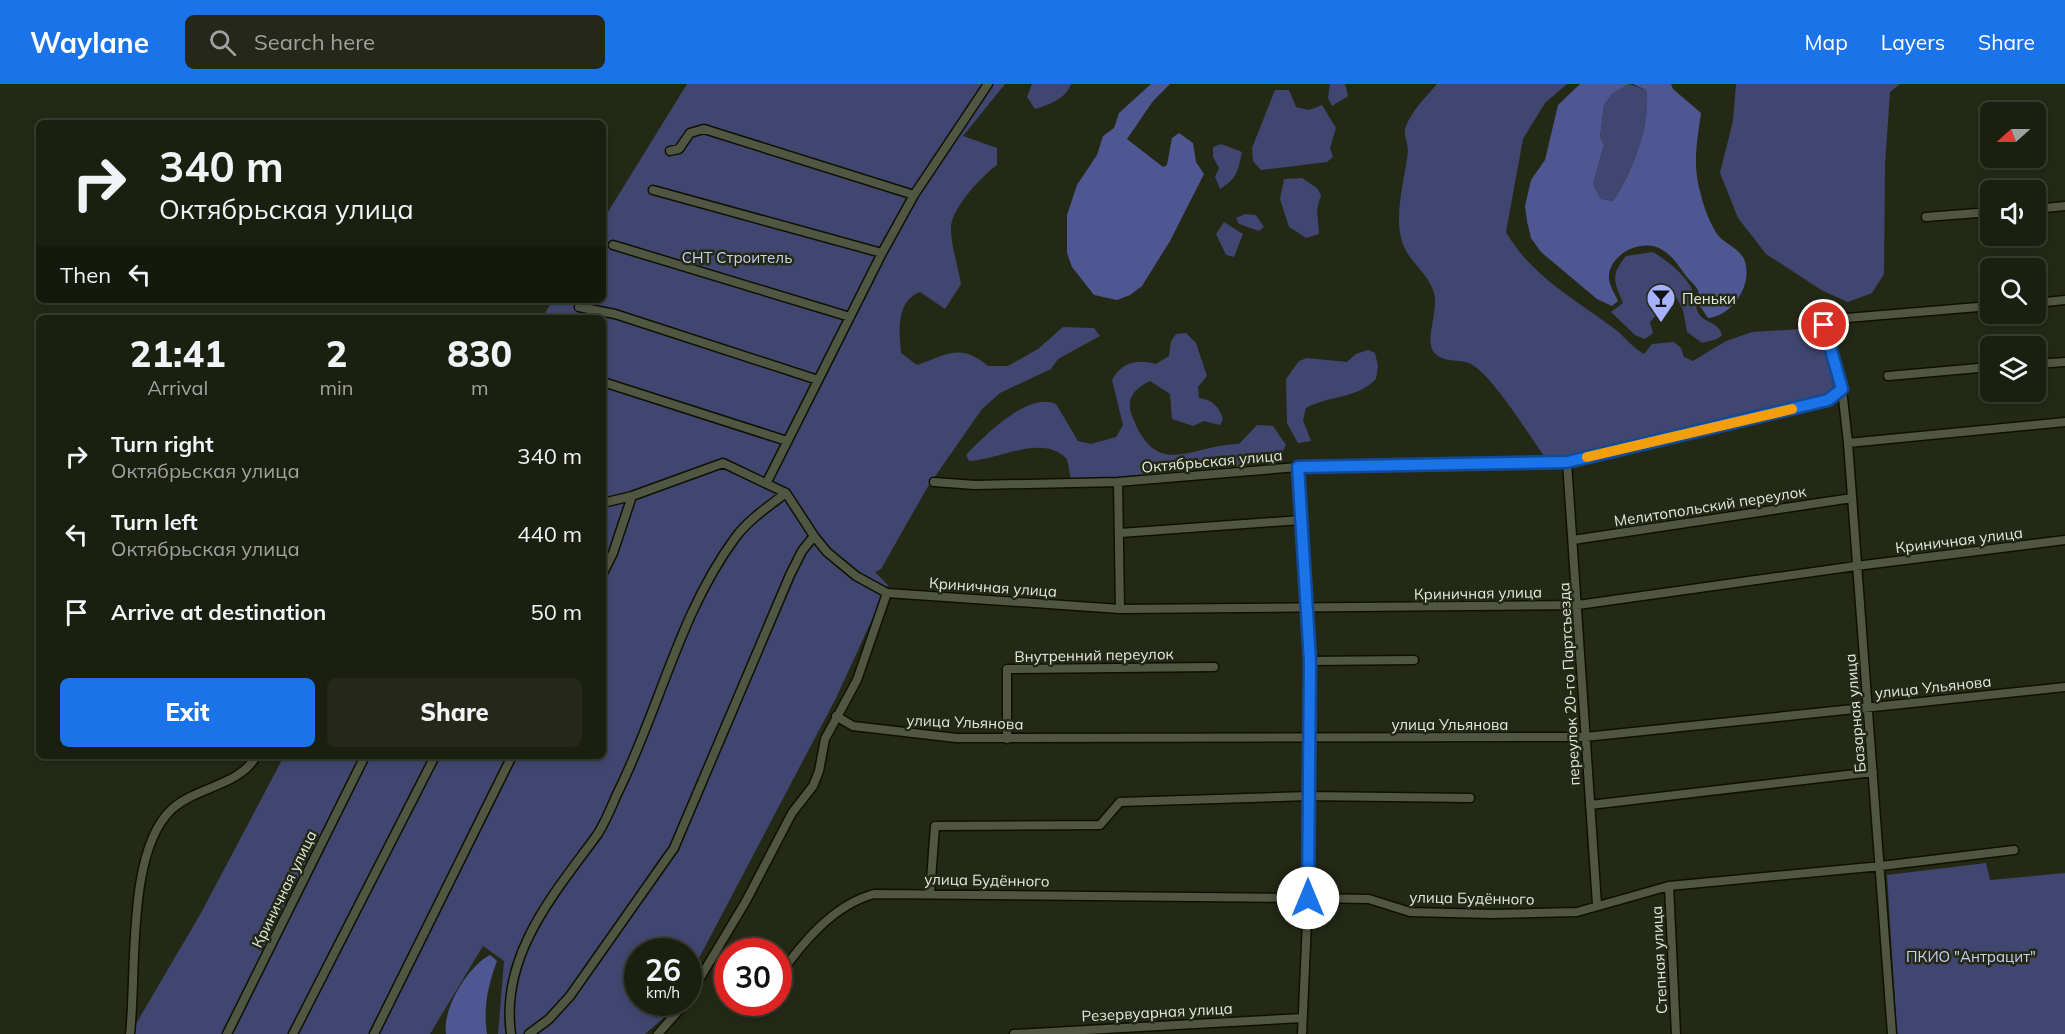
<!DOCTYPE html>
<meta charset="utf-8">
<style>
:root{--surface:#1b1f10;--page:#242719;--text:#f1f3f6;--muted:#a0a29f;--line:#393d30;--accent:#1a73e8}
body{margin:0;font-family:Mulish,sans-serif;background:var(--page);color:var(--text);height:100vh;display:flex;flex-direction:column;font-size:22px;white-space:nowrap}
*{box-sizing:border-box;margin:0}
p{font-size:20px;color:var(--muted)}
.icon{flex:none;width:33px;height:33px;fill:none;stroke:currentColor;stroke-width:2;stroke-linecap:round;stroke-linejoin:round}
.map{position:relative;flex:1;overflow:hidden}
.side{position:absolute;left:36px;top:231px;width:570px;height:444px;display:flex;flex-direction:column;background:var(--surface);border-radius:9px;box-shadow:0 3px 9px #0003,0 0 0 2px var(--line)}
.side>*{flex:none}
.guide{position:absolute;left:36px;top:36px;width:570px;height:183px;border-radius:9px;box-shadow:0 3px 9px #0003,0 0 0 2px var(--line);background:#1b1f10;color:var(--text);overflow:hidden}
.needle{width:39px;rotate:249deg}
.fabs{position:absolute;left:1980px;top:18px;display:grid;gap:12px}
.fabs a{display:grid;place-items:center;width:66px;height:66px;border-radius:9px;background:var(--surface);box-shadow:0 3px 9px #0003,0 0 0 2px var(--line);font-size:30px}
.speed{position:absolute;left:624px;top:854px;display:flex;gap:12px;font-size:30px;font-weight:700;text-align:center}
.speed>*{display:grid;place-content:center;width:78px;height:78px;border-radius:50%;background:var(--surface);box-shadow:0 3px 9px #0003,0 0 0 2px var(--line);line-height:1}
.speed small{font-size:15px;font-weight:400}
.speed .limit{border:9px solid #d22;background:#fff;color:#111}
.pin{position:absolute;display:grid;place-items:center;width:51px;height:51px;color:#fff;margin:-26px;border:3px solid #fff;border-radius:50%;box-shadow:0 2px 6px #0007}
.me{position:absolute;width:66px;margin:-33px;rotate:0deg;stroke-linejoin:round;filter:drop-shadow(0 0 4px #0008)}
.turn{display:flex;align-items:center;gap:21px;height:126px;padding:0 24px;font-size:27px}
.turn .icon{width:78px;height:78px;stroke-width:2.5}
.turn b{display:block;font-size:42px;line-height:51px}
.then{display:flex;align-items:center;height:57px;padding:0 24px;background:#0003;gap:12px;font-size:22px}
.eta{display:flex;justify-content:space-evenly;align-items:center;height:102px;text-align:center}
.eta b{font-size:36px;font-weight:800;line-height:42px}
.action{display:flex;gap:12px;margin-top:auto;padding:12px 24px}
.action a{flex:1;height:69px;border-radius:9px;background:var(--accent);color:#fff;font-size:24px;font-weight:800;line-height:69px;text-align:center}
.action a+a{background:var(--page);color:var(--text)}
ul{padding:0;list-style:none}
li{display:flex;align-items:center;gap:18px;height:78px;padding:0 24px}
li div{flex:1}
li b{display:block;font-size:22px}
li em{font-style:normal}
header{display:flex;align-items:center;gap:36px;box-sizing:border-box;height:84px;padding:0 30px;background:var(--accent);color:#fff}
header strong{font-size:28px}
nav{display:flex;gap:33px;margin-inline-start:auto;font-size:21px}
.search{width:420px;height:54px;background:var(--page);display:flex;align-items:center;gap:15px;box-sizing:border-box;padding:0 21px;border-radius:9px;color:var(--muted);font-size:22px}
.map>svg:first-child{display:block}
.green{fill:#40466f}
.water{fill:#4f5793}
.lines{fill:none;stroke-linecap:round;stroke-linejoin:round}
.minor-casing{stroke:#0e1102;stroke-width:11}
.minor{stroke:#515642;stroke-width:8}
.route-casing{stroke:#114b97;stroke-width:15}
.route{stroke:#1a73e8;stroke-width:10}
.slow{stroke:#f59e0b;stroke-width:10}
.labels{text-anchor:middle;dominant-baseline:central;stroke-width:5;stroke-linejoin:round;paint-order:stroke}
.park-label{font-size:15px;fill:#c8d0f4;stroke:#242916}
.poi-label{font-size:15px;fill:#e5e9dd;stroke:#242916;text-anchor:start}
.street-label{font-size:15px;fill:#e5e9dd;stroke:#242916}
</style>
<header>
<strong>Waylane</strong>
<div class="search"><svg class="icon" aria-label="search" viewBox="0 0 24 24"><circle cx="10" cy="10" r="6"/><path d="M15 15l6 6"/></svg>Search here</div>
<nav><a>Map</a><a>Layers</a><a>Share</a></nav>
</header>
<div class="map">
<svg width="2065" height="950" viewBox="0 0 2065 950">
<rect width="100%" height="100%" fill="#242916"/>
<path class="green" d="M687 0H1005L963 52 997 64V81C982 92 951 124 951 144 951 162 958 182 961 200L945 225 920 208C896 217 899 247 901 269L917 281C948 270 961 259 988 282H1008L1038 265 1063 243 1094 244 1100 252 1058 275 1051 285 1000 309 982 325 927 404 881 485 875 488 888 501 836 614 689 893 688 867H638V918H675L669 929 645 950H498L504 877 483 862 430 950H130L201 829 284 672H603V234H542L553 216H603V136Z
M1032 0H1071C1066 15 1048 21 1035 25L1027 13Z
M1330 0H1345L1348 12 1332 22 1328 14Z
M1437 0H1567L1545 19 1523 55 1506 148C1532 193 1575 215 1616 246 1626 254 1632 263 1644 270L1652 260 1674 258 1681 264 1684 273 1693 277 1726 257 1752 248 1816 244 1826 268 1834 300 1828 310 1627 359 1558 374 1545 373C1529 351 1492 291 1471 280 1459 274 1442 280 1433 267 1425 254 1439 226 1434 209 1430 192 1411 179 1404 163 1392 135 1405 96 1408 67 1408 60 1404 52 1405 45 1410 28 1426 13 1437 0Z
M1629 0 1646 6C1652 39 1632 90 1613 117L1601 115 1593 100 1604 61 1600 53 1604 21 1612 10Z
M1736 0H1900L1890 8 1885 81 1884 190 1872 209 1848 218 1823 207 1766 170 1738 134 1720 89 1733 37Z
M1275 6H1289L1296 23 1309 26 1322 21 1336 44 1330 64 1333 73 1327 78 1261 86 1253 77 1252 64Z
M1221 60 1242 68C1238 87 1237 95 1220 105L1215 93 1219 84 1213 73V63Z
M1302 94 1317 104 1321 111 1317 125 1319 150 1306 154 1289 143 1280 115 1284 95Z
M1245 130 1256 131 1264 143 1259 147 1239 140 1236 134Z
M1224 138 1243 150 1234 173 1226 171 1216 150Z
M1653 168C1667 176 1687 192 1693 208 1695 215 1695 223 1699 230 1706 240 1718 237 1722 251L1717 255 1702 259 1687 248 1683 226 1674 209 1668 208C1661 218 1659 230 1650 238L1653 249 1645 255 1635 251 1611 228 1623 219C1614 197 1610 192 1626 172Z
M1186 249 1196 259 1207 292 1198 303 1199 314C1212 315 1219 323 1223 335L1220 341 1204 337 1193 342 1172 335 1170 310 1150 297C1136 304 1126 313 1131 329 1156 399 1191 360 1239 360L1257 341 1273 342 1286 361 1282 369 1271 373 1260 369 1231 391 1071 396 1067 375C1042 349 999 376 969 377L966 371C983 353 1028 307 1056 320L1078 357 1091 360 1116 353 1123 341 1112 296C1122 278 1137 275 1156 280L1169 272 1171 257 1176 250Z
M1368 266 1375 269 1378 282 1376 295C1357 315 1330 311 1306 324L1303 336 1311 357 1298 359 1287 339 1286 295 1299 277 1307 274 1347 278 1356 270Z
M1986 779 1990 796 2065 789V950H1897L1887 791Z"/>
<path class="water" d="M1151 0H1170L1153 17 1127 55 1163 83 1167 81 1172 54 1179 49 1193 59 1196 78 1204 90 1170 157 1142 202 1130 211 1117 216 1094 211 1072 183 1067 169V131L1077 101 1097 71 1103 52 1114 44 1119 29Z
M1580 0H1629L1612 10 1604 21 1600 53 1604 61 1593 100 1601 115 1613 117C1632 90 1652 38 1646 6L1633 0H1671L1673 5 1701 29C1697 58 1692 82 1701 111 1704 124 1710 139 1717 150 1724 160 1738 163 1744 175 1754 199 1733 232 1708 234L1698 219C1702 204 1694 202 1686 192 1678 181 1673 172 1661 165 1641 154 1607 171 1609 195 1610 203 1615 210 1618 217L1612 222 1597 215 1541 168 1531 154 1527 137 1525 122 1531 96 1545 76 1558 21Z
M490 871 497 877C488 901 483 924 487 950H446C442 925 468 882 490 871Z"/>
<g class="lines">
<g class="minor-casing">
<path id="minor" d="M670 67 679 65 690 49 704 45 914 111
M653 106 882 169
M2036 125 2065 122
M1926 133 1990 128
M613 161 850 233
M2036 219 2065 216
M579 223 615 230 818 296
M2036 280 2065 278
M1888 292 1990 283
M603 298 787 357
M1848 359 2065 338
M1567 378 1597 821
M1298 383 1309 577 1308 814 1302 950
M767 398 882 169 914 111 988 0
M934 398 975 401 1118 398 1298 383 1567 378 1828 316 1842 305
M1118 398 1120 525
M603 419 632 412 723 379 786 409 814 452 827 468 856 492 887 509 1120 525 1578 521 1856 482 2065 456
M1120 449 1301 436
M1573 456 1852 414
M603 489 613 469 632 412
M1309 577 1414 576
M836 632 853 642 956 654 1585 653 2065 603
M1007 655V585L1214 583
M1590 721 1873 688
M1669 802 1676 950
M930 809 935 742 1100 741 1120 718 1309 712 1470 714
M778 893C802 859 833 821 874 810L1308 814 1369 815 1410 828 1493 830 1577 828 1669 802 1881 782 2014 766
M688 914 746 817 792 729 813 702 819 687 825 655 857 596 887 509
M130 950C137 890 126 767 172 725 196 703 241 701 256 672
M227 950 365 672
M293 950 435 672
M374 950 512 672
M511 950C500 871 554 810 597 751 605 739 611 724 617 710 659 627 679 530 735 454 748 436 769 422 786 409
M529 950 549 935 570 912 674 764 790 491 802 467 814 452
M658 950 686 918
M1014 950 1302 934
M1892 950 1848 359 1842 305 1823 236 1990 222"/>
</g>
<use href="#minor" class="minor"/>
</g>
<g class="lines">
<g class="route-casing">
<path id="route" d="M1308 814 1310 577 1298 383 1567 378 1828 316 1842 305 1824 241"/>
</g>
<use href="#route" class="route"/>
<path class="slow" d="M1587 373 1792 325"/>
</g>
<defs>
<g id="bar-pin" transform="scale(1.5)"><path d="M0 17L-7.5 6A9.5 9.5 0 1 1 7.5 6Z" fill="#a5b1fc" stroke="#242916"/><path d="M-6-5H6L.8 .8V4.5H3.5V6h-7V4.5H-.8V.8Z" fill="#111"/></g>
</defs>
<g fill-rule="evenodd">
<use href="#bar-pin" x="1661" y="214"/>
</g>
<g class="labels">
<g class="park-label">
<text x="737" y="173">СНТ Строитель</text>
<text x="1971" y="872">ПКИО "Антрацит"</text>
</g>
<g class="poi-label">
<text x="1682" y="214">Пеньки</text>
</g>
<g class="street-label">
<text transform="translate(1212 377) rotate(-5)">Октябрьская улица</text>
<text transform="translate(1710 422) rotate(-9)">Мелитопольский переулок</text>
<text transform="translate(1959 456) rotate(-7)">Криничная улица</text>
<text transform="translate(993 503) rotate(4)">Криничная улица</text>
<text transform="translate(1478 509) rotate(-1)">Криничная улица</text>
<text transform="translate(1094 571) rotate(-1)">Внутренний переулок</text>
<text transform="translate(1569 600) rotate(-93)">переулок 20-го Партсъезда</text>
<text transform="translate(1933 603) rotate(-6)">улица Ульянова</text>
<text transform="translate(1855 629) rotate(-95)">Базарная улица</text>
<text transform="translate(965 638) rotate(2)">улица Ульянова</text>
<text x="1450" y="640">улица Ульянова</text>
<text transform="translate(987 796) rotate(1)">улица Будённого</text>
<text transform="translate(284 805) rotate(-64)">Криничная улица</text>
<text transform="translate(1472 814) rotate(1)">улица Будённого</text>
<text transform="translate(1659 876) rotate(-93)">Степная улица</text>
<text transform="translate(1157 928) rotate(-3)">Резервуарная улица</text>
</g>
</g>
</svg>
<div class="fabs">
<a><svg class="needle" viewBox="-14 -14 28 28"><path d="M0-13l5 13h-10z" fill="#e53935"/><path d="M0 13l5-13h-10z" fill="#a0a29f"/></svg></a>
<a><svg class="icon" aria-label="sound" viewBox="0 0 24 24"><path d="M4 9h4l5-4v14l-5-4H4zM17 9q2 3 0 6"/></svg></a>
<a><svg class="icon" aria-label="search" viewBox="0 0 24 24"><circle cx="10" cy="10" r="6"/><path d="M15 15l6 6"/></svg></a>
<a><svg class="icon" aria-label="layers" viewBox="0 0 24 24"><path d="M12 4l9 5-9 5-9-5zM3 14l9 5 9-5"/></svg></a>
</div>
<div class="speed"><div>26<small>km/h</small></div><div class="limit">30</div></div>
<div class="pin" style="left:1824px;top:241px;background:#d93025"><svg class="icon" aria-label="arrive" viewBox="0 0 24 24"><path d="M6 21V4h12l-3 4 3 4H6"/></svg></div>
<svg class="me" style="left:1308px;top:814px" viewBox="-20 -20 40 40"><circle r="19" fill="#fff"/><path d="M0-13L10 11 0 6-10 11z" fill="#1a73e8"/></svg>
<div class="guide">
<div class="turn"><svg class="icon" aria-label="right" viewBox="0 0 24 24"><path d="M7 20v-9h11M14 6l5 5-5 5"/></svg><div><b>340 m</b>Октябрьская улица</div></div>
<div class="then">Then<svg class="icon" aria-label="left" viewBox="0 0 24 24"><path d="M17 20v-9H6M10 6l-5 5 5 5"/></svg></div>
</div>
<section class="side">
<div class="eta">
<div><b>21:41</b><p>Arrival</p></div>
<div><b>2</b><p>min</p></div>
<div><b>830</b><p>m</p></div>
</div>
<ul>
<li><svg class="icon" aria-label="right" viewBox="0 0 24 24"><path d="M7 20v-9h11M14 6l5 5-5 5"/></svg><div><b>Turn right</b><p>Октябрьская улица</p></div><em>340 m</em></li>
<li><svg class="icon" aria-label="left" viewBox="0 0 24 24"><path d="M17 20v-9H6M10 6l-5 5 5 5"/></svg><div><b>Turn left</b><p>Октябрьская улица</p></div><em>440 m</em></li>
<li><svg class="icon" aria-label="arrive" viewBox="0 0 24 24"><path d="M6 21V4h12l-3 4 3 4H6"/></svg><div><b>Arrive at destination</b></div><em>50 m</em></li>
</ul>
<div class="action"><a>Exit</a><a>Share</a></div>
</section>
</div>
